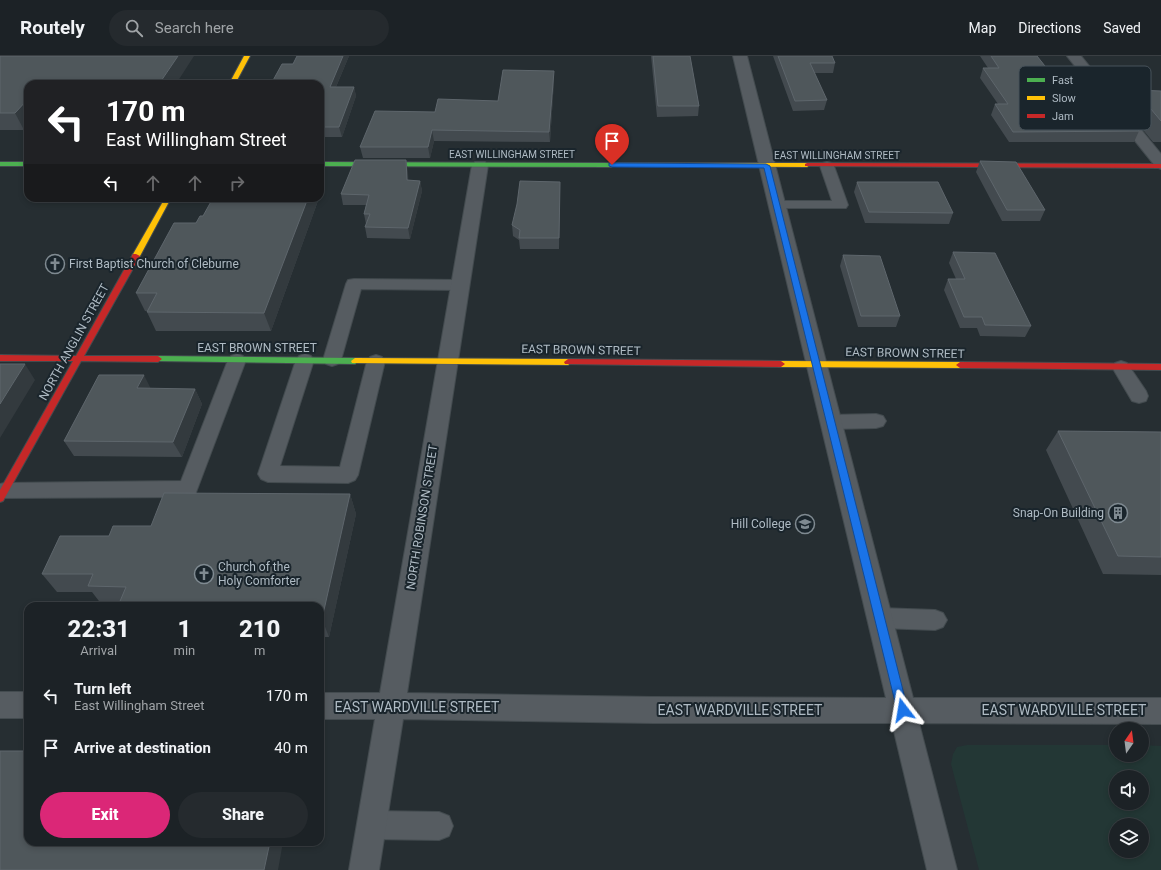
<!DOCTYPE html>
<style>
:root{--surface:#1c2226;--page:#252a2e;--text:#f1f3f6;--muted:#a0a4a7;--line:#3a3f43;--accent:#db2777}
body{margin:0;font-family:Roboto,sans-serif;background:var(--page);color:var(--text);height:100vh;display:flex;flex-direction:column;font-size:15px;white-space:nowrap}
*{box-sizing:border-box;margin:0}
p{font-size:13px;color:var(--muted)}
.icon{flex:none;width:22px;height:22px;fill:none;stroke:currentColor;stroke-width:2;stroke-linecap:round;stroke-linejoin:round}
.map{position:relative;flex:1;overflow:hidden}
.sheet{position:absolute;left:24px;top:546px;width:300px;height:244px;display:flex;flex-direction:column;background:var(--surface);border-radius:12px;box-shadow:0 2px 6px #0003,0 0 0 1px var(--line)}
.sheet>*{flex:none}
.banner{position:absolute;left:24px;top:24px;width:300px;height:122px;border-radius:12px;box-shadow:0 2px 6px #0003,0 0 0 1px var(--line);background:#202124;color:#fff;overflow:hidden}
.needle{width:26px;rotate:14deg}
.tools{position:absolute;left:1109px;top:666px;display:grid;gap:8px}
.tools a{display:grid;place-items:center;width:40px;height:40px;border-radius:50%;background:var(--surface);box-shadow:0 2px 6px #0003,0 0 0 1px var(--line);font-size:20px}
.pin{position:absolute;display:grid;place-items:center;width:34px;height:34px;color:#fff;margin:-41px -17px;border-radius:50% 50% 50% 0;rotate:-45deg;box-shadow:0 0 4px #0007}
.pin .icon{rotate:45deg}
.me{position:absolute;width:44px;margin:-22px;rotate:346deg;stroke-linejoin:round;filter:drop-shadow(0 0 3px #0008)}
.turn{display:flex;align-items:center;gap:14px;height:84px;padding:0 16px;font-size:18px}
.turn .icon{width:52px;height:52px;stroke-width:2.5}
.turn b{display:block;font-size:28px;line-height:34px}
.lanes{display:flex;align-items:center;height:38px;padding:0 16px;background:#0003;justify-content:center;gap:20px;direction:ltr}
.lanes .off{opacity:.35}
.eta{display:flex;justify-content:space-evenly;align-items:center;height:68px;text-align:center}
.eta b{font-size:24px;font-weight:800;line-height:28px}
.cta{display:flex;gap:8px;margin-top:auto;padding:8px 16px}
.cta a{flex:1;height:46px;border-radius:24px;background:var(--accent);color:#fff;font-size:16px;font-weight:800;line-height:46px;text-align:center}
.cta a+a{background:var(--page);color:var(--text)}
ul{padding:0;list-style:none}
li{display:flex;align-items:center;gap:12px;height:52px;padding:0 16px}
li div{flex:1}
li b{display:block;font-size:15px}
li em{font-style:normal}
header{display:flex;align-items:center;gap:24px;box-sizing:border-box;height:56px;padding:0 20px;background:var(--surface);border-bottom:1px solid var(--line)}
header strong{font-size:19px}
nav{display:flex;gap:22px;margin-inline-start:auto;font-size:14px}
.search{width:280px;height:36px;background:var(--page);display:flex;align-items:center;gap:10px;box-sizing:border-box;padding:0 14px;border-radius:22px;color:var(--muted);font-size:15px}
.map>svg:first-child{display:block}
.green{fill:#233735;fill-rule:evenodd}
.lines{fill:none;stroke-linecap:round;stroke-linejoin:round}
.lane-casing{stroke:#434b4f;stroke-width:2}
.street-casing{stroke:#434b4f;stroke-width:2}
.fast-casing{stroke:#434b4f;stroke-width:2}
.slow-casing{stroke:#434b4f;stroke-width:2}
.jam-casing{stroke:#434b4f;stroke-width:2}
.lane{fill:#565c61;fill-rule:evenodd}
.street{fill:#565c61;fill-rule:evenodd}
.fast{fill:#4caf50;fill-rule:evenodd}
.slow{fill:#ffc107;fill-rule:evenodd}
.jam{fill:#c62828;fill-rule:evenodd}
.wall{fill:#434a4f}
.shaded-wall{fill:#333a3e}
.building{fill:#4f575b;stroke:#5e666c}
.route{fill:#1a73e8;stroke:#114b97}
.labels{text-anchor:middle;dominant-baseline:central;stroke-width:4;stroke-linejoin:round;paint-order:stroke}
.far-street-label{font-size:10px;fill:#afbbc4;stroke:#1a252c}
.poi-label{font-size:12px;fill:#afbbc4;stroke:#1a252c;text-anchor:start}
.street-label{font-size:12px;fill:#afbbc4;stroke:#1a252c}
.near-street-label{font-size:14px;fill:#afbbc4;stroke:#1a252c}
.key{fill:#1a252c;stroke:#47525a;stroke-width:1}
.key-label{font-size:11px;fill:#afbbc4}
</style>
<header>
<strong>Routely</strong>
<div class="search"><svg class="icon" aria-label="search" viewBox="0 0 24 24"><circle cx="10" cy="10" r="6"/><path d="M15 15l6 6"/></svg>Search here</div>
<nav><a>Map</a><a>Directions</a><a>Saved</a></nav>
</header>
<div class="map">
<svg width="1161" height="814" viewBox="0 0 1161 814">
<rect width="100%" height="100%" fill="#262e32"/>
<path class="green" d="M967 689H1116V699H1142V689L1161 690V814H979L951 708 953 698 957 691ZM1116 721H1142V747H1116ZM1116 769H1142V795H1116Z"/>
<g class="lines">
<g class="lane-casing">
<path id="lane" d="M827 106 832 107 834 110 848 149 846 152H772L770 149 772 146 777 145H832L820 110 822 107Z
M354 223 460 224 466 225 468 229 466 233 460 234 361 233 341 304 338 308 332 310 326 308 323 304 346 228 348 224Z
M237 298 243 300 246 304 195 439 188 441 0 442V428L4 427 181 425 228 304 231 300Z
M305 298 311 300 314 304 280 410 340 411 367 305 370 301 376 299 382 301 385 305 358 419 355 424 348 427 268 426 261 423 258 418 296 304 299 300Z
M1121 305 1127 307 1146 335 1148 340 1146 345 1139 347 1132 345 1112 311 1115 307Z
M876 358 883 360 886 365 883 370 876 372 831 373 824 371 821 366 824 361 831 359Z
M880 552 935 554 943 557 947 564 943 571 935 574 880 572 872 569 868 562 872 555Z
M371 755 439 756 449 760 453 770 449 780 439 784 371 783 361 779 357 769 361 759Z"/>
</g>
<g class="street-casing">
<path id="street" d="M733 0H747L913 642H1161V668L919 667 957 814H927L892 667H652L403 663 379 814H349L375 663H320V637H380L472 109 475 106H485L488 109 407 637 652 641 886 642Z
M1067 0H1081L1161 98V113L1156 111Z
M0 636H28V662H0Z"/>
</g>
<g class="fast-casing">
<path id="fast" d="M0 106H28V110H0Z
M320 106 611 107 614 109 611 111 320 110Z
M158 300 355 302 359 305 355 308 155 305 154 303 155 301Z"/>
</g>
<g class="slow-casing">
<path id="slow" d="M244 0H250L235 28H229Z
M611 107H807L810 109 807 111 609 110V108Z
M165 142H171L140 200 136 202H133L132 200Z
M355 302 568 303 572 306 568 309 352 307 351 305Z
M781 305 960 306 964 309 960 312 781 311 777 308Z"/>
</g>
<g class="jam-casing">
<path id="jam" d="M807 107 1161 108V112L805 110V108Z
M133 198H136L140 200 84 300H158L162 303 158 306 81 305 3 445 0 446V434L73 305H0V299L76 300Z
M568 303 781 305 785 308 781 311 565 308 564 306Z
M960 306 1161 308V314L960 312 956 309Z"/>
</g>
<use href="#lane" class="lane"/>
<use href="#street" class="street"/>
<use href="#fast" class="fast"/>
<use href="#slow" class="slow"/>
<use href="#jam" class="jam"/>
</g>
<path class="wall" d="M0 0 28 28 24 74H0Z
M349 0 336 31H354L356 40 342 81H320V28L293 8Z
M651 0H690L699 50 698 60 657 61Z
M773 0H832L835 7 833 17H814L827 44 824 54 793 55Z
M980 0H1037L1064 34 1088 42 1139 75 1134 86H1009L991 59 995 48H998L980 22 983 12H988Z
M554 25 550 86 434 85 430 102H363L360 91 435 56 498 45Z
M1135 34 1161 35V86H1153L1126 53Z
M980 105 1045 154 1040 165H1002L976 116Z
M408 115V124L420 125 422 135 410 183 367 182 365 171 366 168 364 158 366 149H343L341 138Z
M560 126 559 193H520L519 184 513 180 512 169Z
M857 126 953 157 949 168 865 167 854 136Z
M319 142 271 275H156L147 256 148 255H145L136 237 196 167 203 160Z
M953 196 1031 270 1025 281 980 280 977 272H960L944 234 948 223H956L949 207Z
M843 199 900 260 896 271H858L840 210Z
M151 333H195L202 348 182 401 74 400 64 385Z
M1058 375 1161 376V519L1103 518 1046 394Z
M350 438 356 458 329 581H320V550L102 549 92 536H57L42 518 109 480 151 470Z"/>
<path class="shaded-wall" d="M178 0H194L176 28H159Z
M343 0H349L332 40 330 31Z
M554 15V25L550 86 549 76Z
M354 31 356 40 342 81 339 71Z
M28 43V69L24 74 15 57Z
M432 74 434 85 430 102 428 91Z
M406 104 408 115 409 135 407 124Z
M320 122 323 133 320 140Z
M420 125 422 135 410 183 408 172Z
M560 126V137L559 193V182Z
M308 142H319L271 275 264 257Z
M25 308 35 324 0 382V348Z
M144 319 152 335 137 332Z
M195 333 202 348 182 401 173 386Z
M350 438 356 458 329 581 322 563Z
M270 786H283L278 814H264Z"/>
<path class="building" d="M0 0H178L159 28H28V43L15 57H0Z
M297 0H343L330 31H354L339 71H320V28H271L282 8H293Z
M653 0H690L699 50H658Z
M778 0H832L835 7H810L827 44 795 45Z
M991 0H1037L1064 34H1081L1088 42H1112L1139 75 1013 76 995 48H1008L983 12H999Z
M503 14 554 15 549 76 432 74 428 91H360L375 55 435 56 438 43 498 45Z
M1135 34 1161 35V65Z
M355 104H406L407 124 420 125 408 172 365 171 370 158H364L369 139 341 138Z
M980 105 1016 106 1045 154H1007Z
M520 125 560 126 559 182H519L520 174 512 169 517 148Z
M857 126H938L953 157 869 156Z
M213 142H308L264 257 147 256 157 237H136L174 167H196L200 160H203Z
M953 196 995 197 1031 270 985 269 982 261H964L948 223H965Z
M843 199 880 200 900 260H861Z
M0 308H25L0 348Z
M99 319H144L137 332 195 333 173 386 64 385Z
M1058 375 1161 376V501L1118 500Z
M164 437 350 438 322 563H320V550H118L126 531 88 530 93 518H42L60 480H109L113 470H151Z
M0 695H28V786H270L264 814H0Z"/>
<path class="route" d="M609 107 766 108 770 110 908 654 907 657 903 659 899 657 897 654 764 112 612 111 609 110Z"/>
<defs>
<g id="church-ring" transform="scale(1)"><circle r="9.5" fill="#1a252c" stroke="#7f8a91" stroke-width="1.5"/><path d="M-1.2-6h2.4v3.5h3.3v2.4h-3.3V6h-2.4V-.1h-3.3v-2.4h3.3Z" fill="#7f8a91"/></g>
<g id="building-ring" transform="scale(1)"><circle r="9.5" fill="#1a252c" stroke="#7f8a91" stroke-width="1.5"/><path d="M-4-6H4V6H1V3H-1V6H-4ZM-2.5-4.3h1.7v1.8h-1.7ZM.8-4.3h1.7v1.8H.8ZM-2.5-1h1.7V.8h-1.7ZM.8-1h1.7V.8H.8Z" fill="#7f8a91"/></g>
<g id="university-ring" transform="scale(1)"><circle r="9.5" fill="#1a252c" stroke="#7f8a91" stroke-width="1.5"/><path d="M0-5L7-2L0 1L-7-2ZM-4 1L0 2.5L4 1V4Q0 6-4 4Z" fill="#7f8a91"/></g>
</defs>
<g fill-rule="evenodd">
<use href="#church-ring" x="55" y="208"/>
<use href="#building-ring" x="1118" y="457"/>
<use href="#university-ring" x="805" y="468"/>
<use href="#church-ring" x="204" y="518"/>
</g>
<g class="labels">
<g class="far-street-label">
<text x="512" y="98">EAST WILLINGHAM STREET</text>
<text x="837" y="99">EAST WILLINGHAM STREET</text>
</g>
<g class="poi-label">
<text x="69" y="208">First Baptist Church of Cleburne</text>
<text x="1104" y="457" text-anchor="end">Snap-On Building</text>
<text x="791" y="468" text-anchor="end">Hill College</text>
<text x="218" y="511">Church of the<tspan x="218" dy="14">Holy Comforter</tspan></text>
</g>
<g class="street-label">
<text transform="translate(74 286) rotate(-61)">NORTH ANGLIN STREET</text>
<text x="257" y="292">EAST BROWN STREET</text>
<text transform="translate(581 294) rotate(1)">EAST BROWN STREET</text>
<text transform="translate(905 297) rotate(1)">EAST BROWN STREET</text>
<text transform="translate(422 461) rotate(-81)">NORTH ROBINSON STREET</text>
</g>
<g class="near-street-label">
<text x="417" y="651">EAST WARDVILLE STREET</text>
<text x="740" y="654">EAST WARDVILLE STREET</text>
<text x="1064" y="654">EAST WARDVILLE STREET</text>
</g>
</g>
<rect x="1019" y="10" width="132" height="64" rx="6" class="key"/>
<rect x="1027" y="22" width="18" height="4" fill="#4caf50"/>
<rect x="1027" y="40" width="18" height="4" fill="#ffc107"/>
<rect x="1027" y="58" width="18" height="4" fill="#c62828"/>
<g class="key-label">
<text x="1052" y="28">Fast</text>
<text x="1052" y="46">Slow</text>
<text x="1052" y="64">Jam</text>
</g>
</svg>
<div class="tools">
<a><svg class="needle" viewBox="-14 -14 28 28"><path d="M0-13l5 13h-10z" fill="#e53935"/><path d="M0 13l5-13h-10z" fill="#a0a4a7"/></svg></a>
<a><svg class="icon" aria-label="sound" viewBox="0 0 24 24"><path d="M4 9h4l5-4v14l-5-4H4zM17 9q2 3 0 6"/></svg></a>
<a><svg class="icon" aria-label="layers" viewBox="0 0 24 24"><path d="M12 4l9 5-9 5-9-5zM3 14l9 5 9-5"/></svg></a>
</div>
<div class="pin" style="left:612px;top:109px;background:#d93025"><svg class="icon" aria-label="arrive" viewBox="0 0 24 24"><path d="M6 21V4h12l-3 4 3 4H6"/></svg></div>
<svg class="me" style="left:903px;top:654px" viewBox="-20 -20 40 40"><path d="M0-17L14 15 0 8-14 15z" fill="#1a73e8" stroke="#fff" stroke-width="4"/></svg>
<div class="banner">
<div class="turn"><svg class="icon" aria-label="left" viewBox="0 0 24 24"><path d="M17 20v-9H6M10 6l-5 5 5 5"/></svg><div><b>170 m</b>East Willingham Street</div></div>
<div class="lanes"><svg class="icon" aria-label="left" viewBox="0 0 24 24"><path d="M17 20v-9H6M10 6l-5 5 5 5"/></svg><svg class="icon off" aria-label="ahead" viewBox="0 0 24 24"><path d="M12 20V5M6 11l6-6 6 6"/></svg><svg class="icon off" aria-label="ahead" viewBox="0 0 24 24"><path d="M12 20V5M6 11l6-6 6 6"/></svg><svg class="icon off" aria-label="right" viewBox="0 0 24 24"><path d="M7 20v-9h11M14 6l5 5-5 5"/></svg></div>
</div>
<section class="sheet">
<div class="eta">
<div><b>22:31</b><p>Arrival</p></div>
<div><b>1</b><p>min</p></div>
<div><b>210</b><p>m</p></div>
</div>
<ul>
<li><svg class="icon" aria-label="left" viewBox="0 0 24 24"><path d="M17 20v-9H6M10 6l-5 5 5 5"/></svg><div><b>Turn left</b><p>East Willingham Street</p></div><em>170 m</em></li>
<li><svg class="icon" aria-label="arrive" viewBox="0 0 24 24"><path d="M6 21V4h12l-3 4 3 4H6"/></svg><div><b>Arrive at destination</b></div><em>40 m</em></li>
</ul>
<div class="cta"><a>Exit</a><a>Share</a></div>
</section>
</div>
